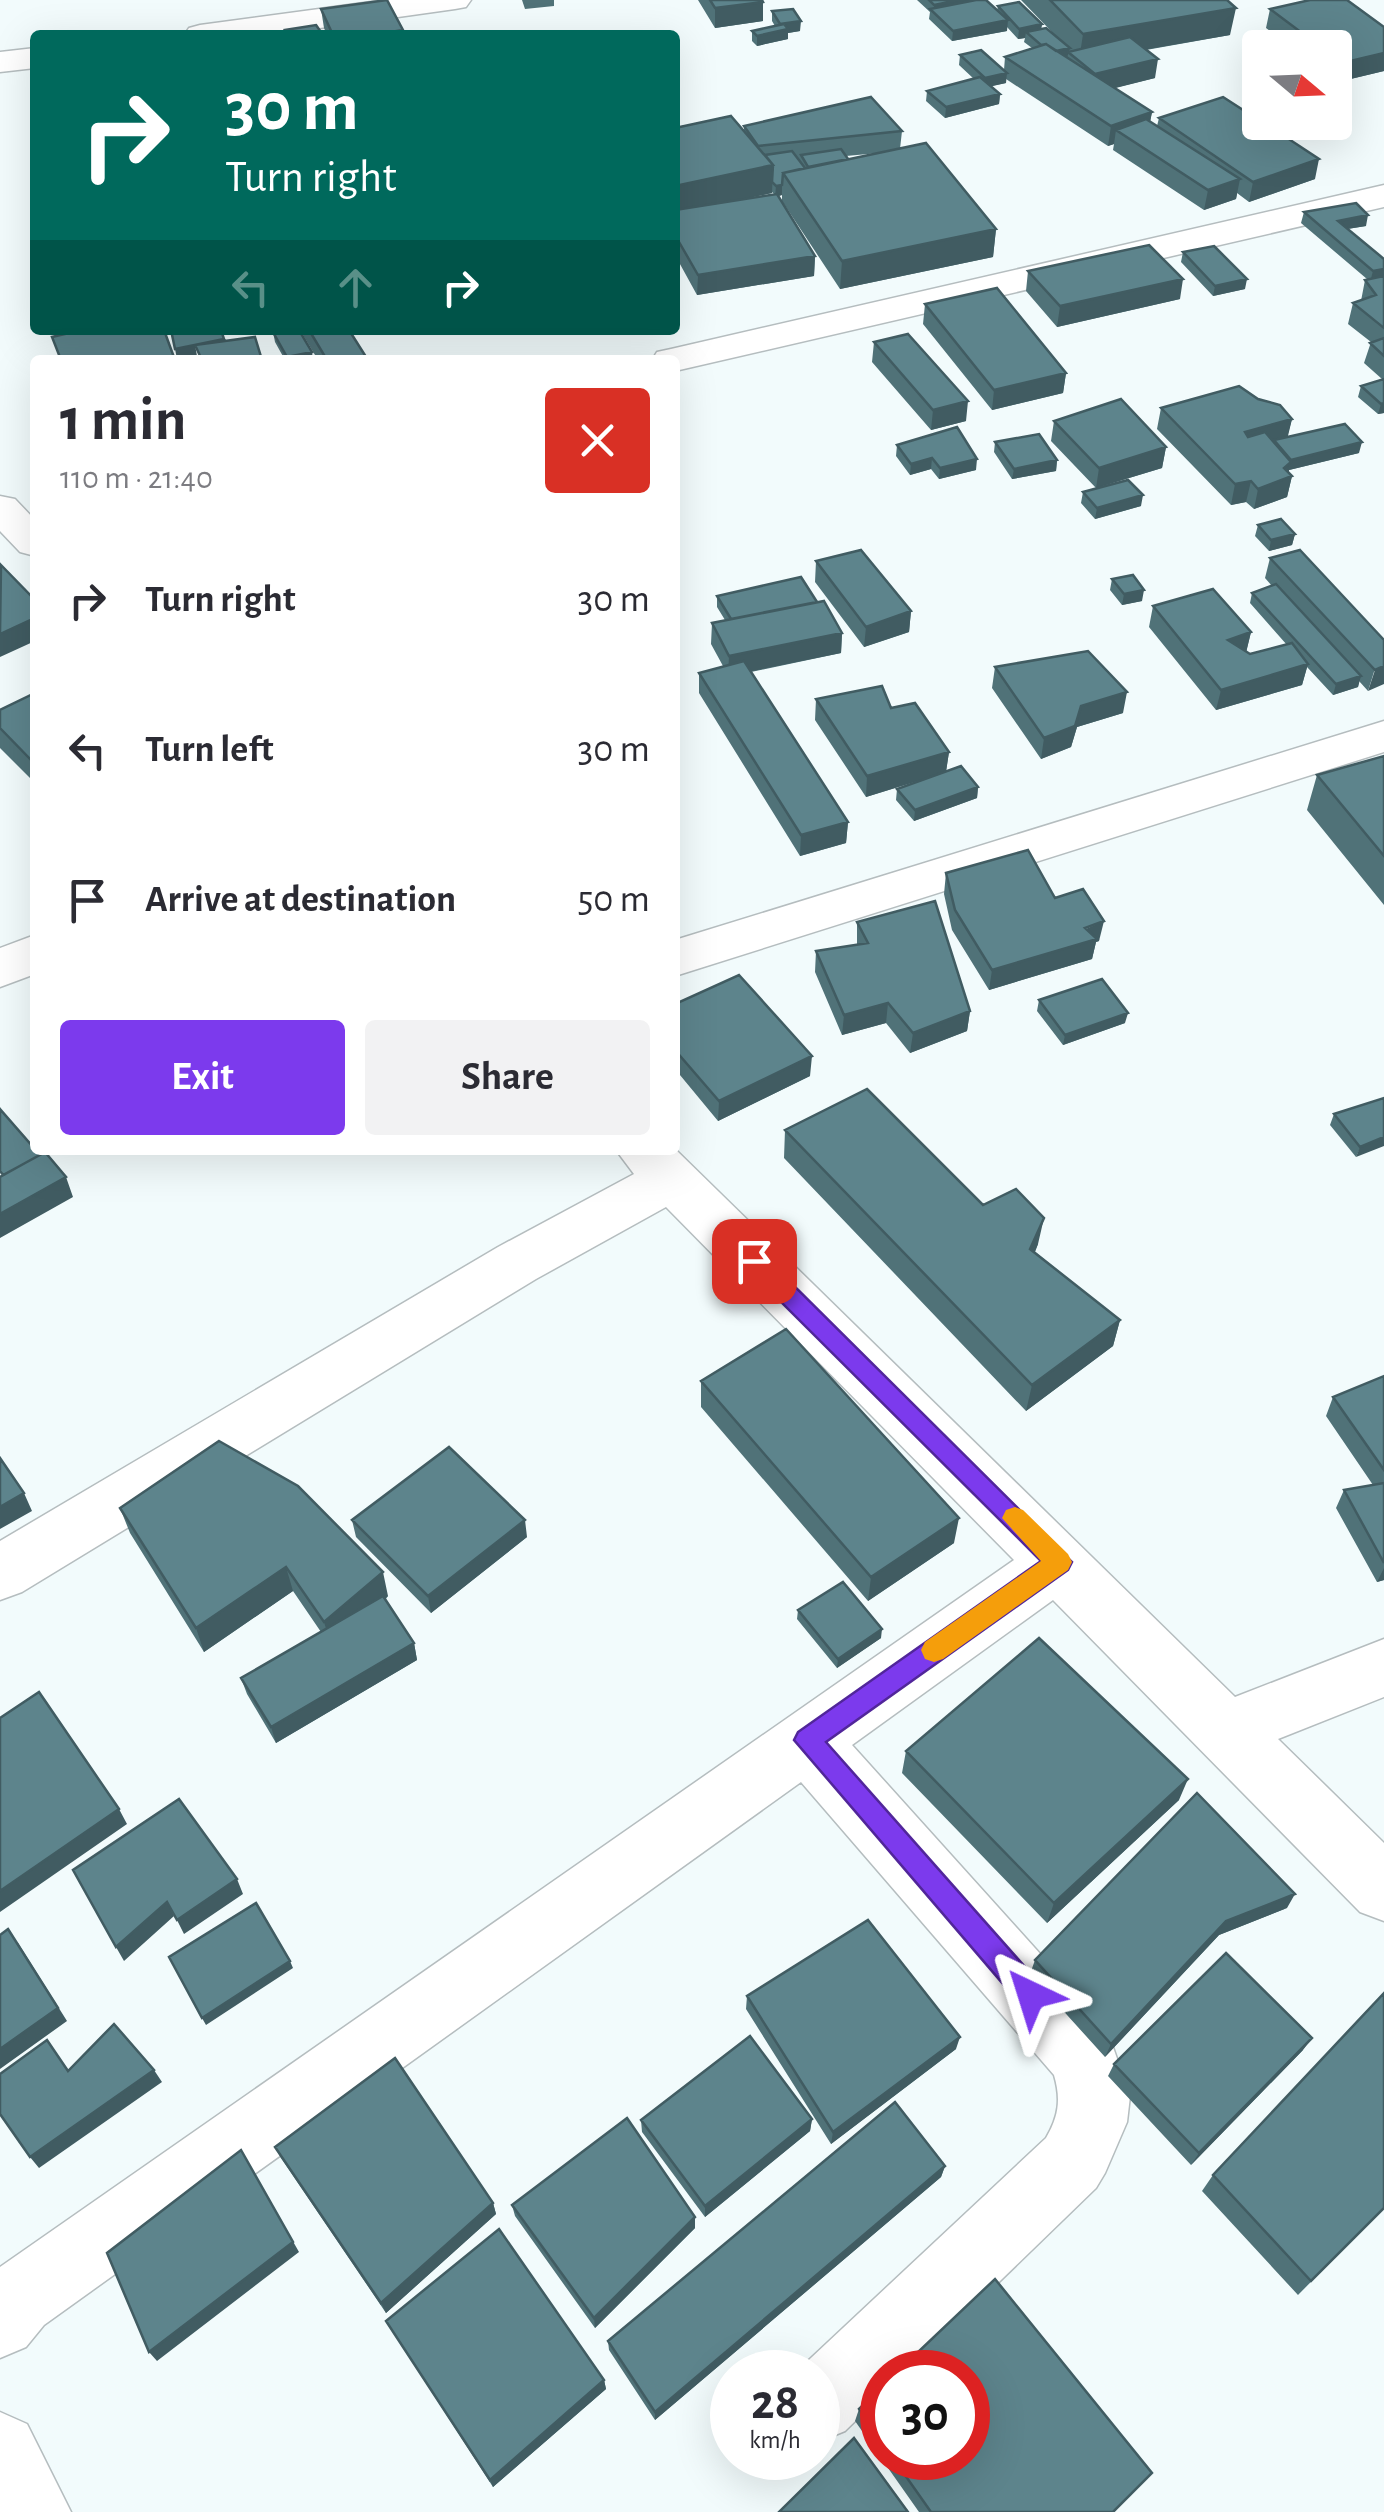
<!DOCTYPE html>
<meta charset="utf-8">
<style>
:root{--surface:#fff;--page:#f2f2f3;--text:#2b2b33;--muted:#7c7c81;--accent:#7c3aed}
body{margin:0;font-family:"Alegreya Sans",sans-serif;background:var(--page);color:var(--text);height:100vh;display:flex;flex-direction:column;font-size:38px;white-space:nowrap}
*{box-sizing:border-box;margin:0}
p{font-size:32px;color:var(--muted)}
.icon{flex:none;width:55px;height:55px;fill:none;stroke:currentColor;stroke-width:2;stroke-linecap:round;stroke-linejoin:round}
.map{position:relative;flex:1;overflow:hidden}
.drawer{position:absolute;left:30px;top:355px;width:650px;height:800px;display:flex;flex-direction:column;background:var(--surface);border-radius:10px;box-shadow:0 10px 40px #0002}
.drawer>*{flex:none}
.top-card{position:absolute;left:30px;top:30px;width:650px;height:305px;border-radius:10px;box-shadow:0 10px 40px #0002;background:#00695c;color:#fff;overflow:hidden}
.needle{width:65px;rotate:109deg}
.fabs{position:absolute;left:1242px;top:30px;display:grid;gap:20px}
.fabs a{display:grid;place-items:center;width:110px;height:110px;border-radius:10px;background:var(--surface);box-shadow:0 10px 40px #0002;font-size:50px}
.speed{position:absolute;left:710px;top:2350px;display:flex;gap:20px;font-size:50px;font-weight:700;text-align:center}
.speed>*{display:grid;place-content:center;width:130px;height:130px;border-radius:50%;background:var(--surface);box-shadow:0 10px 40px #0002;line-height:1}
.speed small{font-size:25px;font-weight:400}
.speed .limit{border:15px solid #d22;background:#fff;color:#111}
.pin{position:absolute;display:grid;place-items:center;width:85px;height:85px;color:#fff;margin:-42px;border-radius:20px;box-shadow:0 5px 15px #0006}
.me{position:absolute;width:110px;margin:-55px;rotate:319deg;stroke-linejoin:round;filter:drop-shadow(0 0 8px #0008)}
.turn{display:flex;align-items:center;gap:35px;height:210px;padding:0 30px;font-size:45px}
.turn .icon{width:130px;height:130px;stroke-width:2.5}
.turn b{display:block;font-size:70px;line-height:85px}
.lanes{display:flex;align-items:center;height:95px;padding:0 30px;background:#0003;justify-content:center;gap:50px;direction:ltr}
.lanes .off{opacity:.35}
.round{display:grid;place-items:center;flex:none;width:105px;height:105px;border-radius:10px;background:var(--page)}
.headline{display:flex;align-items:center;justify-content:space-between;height:170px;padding:0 30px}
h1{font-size:60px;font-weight:700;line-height:75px}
.button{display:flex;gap:20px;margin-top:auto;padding:20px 30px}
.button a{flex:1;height:115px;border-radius:10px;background:var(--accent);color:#fff;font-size:40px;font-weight:700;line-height:115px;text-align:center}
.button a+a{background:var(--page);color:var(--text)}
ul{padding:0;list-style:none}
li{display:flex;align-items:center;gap:30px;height:150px;padding:0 30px}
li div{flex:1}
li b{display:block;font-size:38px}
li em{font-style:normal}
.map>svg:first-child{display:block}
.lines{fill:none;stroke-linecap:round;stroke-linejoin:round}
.minor-casing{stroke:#b5bdbf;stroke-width:3}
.minor{fill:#fff;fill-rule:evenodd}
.wall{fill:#507278;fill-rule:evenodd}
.shaded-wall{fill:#415c62}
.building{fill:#5d848c;stroke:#415c62;stroke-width:2.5}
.route{fill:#7c3aed;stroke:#51269a;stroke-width:2.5}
.slow{fill:#f59e0b}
</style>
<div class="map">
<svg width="1384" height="2512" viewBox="0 0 1384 2512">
<rect width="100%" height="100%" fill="#f2fbfc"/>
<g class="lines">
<g class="minor-casing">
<path id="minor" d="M386 0H471L466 7 455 9 270 35H184L189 28 200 25Z
M35 48V68L0 72V52Z
M1384 185V207L675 371V360H652L657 352 671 349Z
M0 496 15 499 35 520V556L20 552 0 531Z
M1384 721V752L675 976V940Z
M35 935V974L0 987V948Z
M675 1149 1235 1697 1384 1639V1697L1278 1739 1384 1843V1921L1360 1912 1053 1600 852 1745 1106 2027 1130 2096 1127 2122 1105 2173 1096 2188 906 2372H882V2395L845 2431 818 2442V2372H796L1046 2138C1059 2116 1061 2099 1054 2075L801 1782 44 2325 26 2347 0 2358V2267L1014 1560 666 1207 536 1279 22 1592 0 1600V1541L498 1247 634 1174 616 1150Z
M0 2412 27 2424 71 2512H0Z"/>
</g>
<use href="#minor" class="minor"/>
</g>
<path class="wall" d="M522 0H554V6L525 9Z
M698 0H762L763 2V21L715 28Z
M917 0H986L997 11 998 6 1042 24 1041 29 1052 32 1021 0H1227L1230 35 1146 50 1155 78 1114 88 1152 112 1150 122 1157 126 1159 118 1315 179 1249 202 1237 193 1236 199 1204 210 1113 150 1114 144 1108 146 1006 79V83L991 86 1000 94 999 104 945 118 926 101 927 91 974 79 959 65 960 55 1004 70 1005 57 1032 48 1024 42 1025 38 1018 39 1007 27V31L952 41 929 19 930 12Z
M321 9 403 30 404 34 411 35H327L324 28Z
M1270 9 1384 27V71L1338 82 1335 80V48H1292L1266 28Z
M772 11 800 31 788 33V39L757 46 752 41V31L775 26 772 21Z
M744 126 902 131 900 149 996 229 993 257 840 289 782 201V195L778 196 815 256 814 276 697 295 675 255V128L744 131ZM879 153 848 159 846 156ZM772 192 774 194 741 199 772 193Z
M1304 212 1366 226 1347 229 1384 259V413L1378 414 1358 397 1361 386 1382 379 1364 363 1371 342 1348 324 1353 303 1361 301 1365 280 1367 279 1301 223Z
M1183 252 1245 289 1213 296 1181 262Z
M1028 271 1180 299 1057 327 1026 291Z
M925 304 1066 373 1063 393 992 410 923 324Z
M300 330H349L368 360H318Z
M273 332 313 360H285L275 342Z
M874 342 966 421 931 430 872 362Z
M1258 399 1292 419 1287 437 1359 453 1289 470V473L1292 476 1287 497 1254 509 1246 502 1231 505 1157 429 1161 408Z
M1054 421 1166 447 1162 468 1096 488 1051 441Z
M995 442 1057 460 1056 471 1012 479 994 452Z
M897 445 976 470 939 479 931 469 910 475 896 456Z
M1083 492 1141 506 1095 519 1081 503Z
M1258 525 1295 534 1292 545 1269 551 1255 536Z
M1270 558 1384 640 1368 691 1359 681 1358 687 1333 695 1307 667 1302 685 1216 710 1149 627 1153 606 1251 632 1246 652 1250 654 1287 645 1250 603 1252 593 1272 586 1265 578Z
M816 561 911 611 909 632 864 647 815 582Z
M1112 579 1142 601 1122 605 1110 590Z
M717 596 817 602 842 633 841 653 751 672 848 822 846 843 800 856 699 693V673L723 666 711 644 712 623 725 620 717 607Z
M995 667 1123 713 1077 727 1071 747 1041 759 992 688Z
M35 693V783L0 748V710Z
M816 699 891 708 949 752 946 771 978 787 977 798 914 821 896 800 897 789 931 777 866 797 815 720Z
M1384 756V905L1307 810 1317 775Z
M946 873 1055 898 1099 941 1096 942 1092 959 989 990 952 930 944 894Z
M857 922 970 1011 967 1031 910 1053 886 1023 842 1035 815 972 816 951 857 945Z
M1039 1000 1125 1023 1063 1045 1037 1011Z
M675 1004 810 1076 718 1121 675 1069Z
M1384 1098 1356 1157 1330 1125 1334 1114Z
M785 1130 983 1205 1038 1244 1035 1252 1120 1320 1113 1346 1026 1411 784 1158Z
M1384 1376V1580L1377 1582 1336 1508 1344 1490 1373 1485 1326 1416 1333 1397Z
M701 1381 954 1543 868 1601 701 1407Z
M120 1508 388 1596 385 1600 414 1643 417 1660 276 1743 247 1694 241 1678 321 1632 293 1591 204 1652 130 1533Z
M352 1520 527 1537 431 1613 356 1537Z
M798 1610 881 1638 837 1668 797 1619Z
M906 1751 1179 1800 1047 1923 902 1773Z
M1287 1908 1219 1935 1105 2057 1030 1974 1035 1960Z
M747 1996 956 2049 831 2144 746 2009Z
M1303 2050 1191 2165 1108 2076 1114 2064Z
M812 2119 810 2131 705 2217 642 2132 641 2120Z
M275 2147 493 2203 496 2214 386 2313 281 2158Z
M945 2166 941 2177 655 2420 609 2350 608 2341Z
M1213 2175 1384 2208 1298 2295 1202 2191Z
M512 2205 695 2217V2228L595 2328 515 2216Z
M386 2321 604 2380 606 2389 493 2487Z
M882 2387V2458H968L1113 2512H919L855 2421 859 2409Z"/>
<path class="shaded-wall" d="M959 0H986L934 12V5Z
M763 2V21L715 28V8Z
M1236 8 1230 35 1079 61 1083 34Z
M1008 20 1007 31 952 41 953 31Z
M801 21 800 31 788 33V39L757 46V36L780 31V24Z
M1042 24 1040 35 1026 32 1025 38 1018 39 1019 29Z
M403 30 404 35H372Z
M1070 48 1067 58 1050 52Z
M1384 53V71L1338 82 1342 63Z
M1158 59 1155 78 1092 94 1095 74Z
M1007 73 1006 83 984 88 985 78Z
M1000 94 999 104 945 118 946 107Z
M1152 112 1148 132 1116 130 1114 144 1108 146 1111 126Z
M1319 159 1315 179 1249 202 1253 182Z
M773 165 772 193 675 214V186Z
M1240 179 1236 199 1204 210 1208 190Z
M782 185V195L775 197 776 186Z
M1368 215 1366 226 1335 231 1338 221Z
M996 229 993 257 840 289 842 261Z
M815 256 814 276 697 295 698 275Z
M1384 269V279L1370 282 1373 271Z
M1183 279 1180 299 1057 327 1060 306Z
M1247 279 1245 289 1213 296 1215 286Z
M224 339 226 350 195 345 197 356 177 359 175 349Z
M312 352 313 360H288L287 357Z
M1066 373 1063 393 992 410 994 390Z
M968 401 966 421 931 430 933 410Z
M1384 403V413L1378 414 1381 404Z
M1292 419 1287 440H1274L1273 443 1241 453 1245 432Z
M1362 442 1359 453 1289 470 1287 478 1292 476 1287 497 1254 509 1258 489 1291 460Z
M1166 447 1162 468 1096 488 1099 468Z
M932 458 931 469 910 475 911 464Z
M977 459 976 470 939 479 940 468Z
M1057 460 1056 471 1012 479 1014 469Z
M1251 481 1246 502 1231 505 1235 484Z
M1143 495 1141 506 1095 519 1097 508Z
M1295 534 1292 545 1269 551 1271 540Z
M1144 590 1142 601 1122 605 1124 594Z
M911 611 909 632 864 647 866 627Z
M35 618V641L0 657V634Z
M1251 632 1246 653 1228 640Z
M842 633 841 653 728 676 729 656Z
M1308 664 1302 685 1216 710 1221 690Z
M1384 666V684L1368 691 1375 670Z
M1361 676 1358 687 1333 695 1336 684Z
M1127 692 1123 713 1077 727 1071 747 1041 759 1044 738 1081 706Z
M949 752 946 772 866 797 867 776Z
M978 787 977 798 914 821 915 810Z
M848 822 846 843 800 856 801 835Z
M1104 921 1099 941 1096 942 1092 959 989 990 992 970Z
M888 1003 886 1023 842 1035 844 1015Z
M970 1011 967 1031 910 1053 913 1033Z
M1128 1013 1125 1023 1063 1045 1065 1035Z
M812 1056 810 1076 718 1121 719 1101Z
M1384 1137V1146L1356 1157 1360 1147Z
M66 1177 73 1197 0 1238V1214Z
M1044 1218 1038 1244 1025 1275 1030 1249Z
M1120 1320 1113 1346 1026 1411 1032 1385Z
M24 1493 32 1511 0 1529V1507Z
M959 1518 954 1543 868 1601 871 1577Z
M525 1520 527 1537 431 1613 428 1596Z
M286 1567 293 1591 204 1652 196 1628Z
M1384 1568V1580L1377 1582Z
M383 1572 388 1596 331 1645 324 1622Z
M882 1629 881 1638 837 1668 838 1659Z
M414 1643 417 1660 276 1743 271 1727Z
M1188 1779 1179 1800 1047 1923 1054 1903Z
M119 1809 127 1824 0 1912V1891Z
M237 1879 243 1894 184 1934 177 1920Z
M1295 1894 1287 1908 1219 1935 1105 2057 1111 2044 1226 1921Z
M167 1902 174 1916 124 1961 116 1947Z
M18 1943 67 2021 0 2069V2049Z
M290 1961 293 1968 206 2025 202 2018Z
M960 2037 956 2049 831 2144 833 2132Z
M1312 2038 1303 2050 1191 2165 1199 2153Z
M154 2070 162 2082 39 2168 30 2157Z
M812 2119 810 2131 705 2217V2206Z
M241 2150 299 2252 157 2361 149 2352Z
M945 2166 941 2177 655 2420V2412Z
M493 2203 496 2214 386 2313 381 2303Z
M695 2217V2228L595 2328 594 2318Z
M604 2380 606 2389 493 2487 490 2480Z"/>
<path class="building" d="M387 0 403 30 372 35H333L321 9Z
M710 0H762L763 2 715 8Z
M929 0H959L934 5Z
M976 0H986L1008 20 953 31 930 9Z
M1050 0H1227L1236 8 1083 34Z
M1310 0H1347L1384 27V53L1342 63 1335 57V48H1322L1270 9Z
M1019 2 1042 24 1019 29 998 6Z
M793 9 801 21 780 24 772 11Z
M784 24 788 29 757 36 752 31Z
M316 25 323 35H288L285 30Z
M1046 28 1070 48 1056 51 1046 44 1041 45 1026 32Z
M1130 37 1158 59 1095 74 1068 52Z
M1046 44 1152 112 1111 126 1005 57Z
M981 50 1007 73 985 78 960 55Z
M980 77 1000 94 946 107 927 91Z
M871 97 902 131 758 146 744 126Z
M1223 97 1260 121V122H1263L1319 159 1253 182 1159 118Z
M731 116 773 165 675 186V128Z
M1146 119 1240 179 1208 190 1116 130Z
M926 143 996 229 842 261 783 173Z
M841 149 848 159 808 167 801 155Z
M792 151 805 168 783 173 782 185 776 186 772 182 773 165 765 155Z
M777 194 815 256 698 275 675 235V210Z
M1356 203 1368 215 1338 221 1384 259V269L1373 271 1304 212Z
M1149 245 1183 279 1060 306 1028 271Z
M1214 246 1247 279 1215 286 1183 252Z
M1384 276V328L1353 303 1376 295 1365 280Z
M997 288 1066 373 994 390 925 304Z
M82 330H164L175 360H61L52 337Z
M171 330H221L224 339 175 349Z
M281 330H299L312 352 287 357 273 332Z
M309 330H349L368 360H327Z
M908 334 968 401 933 410 874 342Z
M255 337 262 360H202L195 345Z
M1384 338V356L1370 343Z
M1384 379V403L1381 404 1361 386Z
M1239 386 1258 399 1280 405 1292 419 1245 432 1248 437 1265 432 1291 462 1284 468 1292 476 1258 489 1251 481 1235 484 1161 408Z
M1121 399 1166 447 1099 468 1054 421Z
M1345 424 1362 442 1291 460 1274 440Z
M957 427 977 459 940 468 932 458 911 464 897 445Z
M1039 434 1057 460 1014 469 995 442Z
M1128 480 1143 495 1097 508 1083 492Z
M1281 519 1295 534 1271 540 1258 525Z
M861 550 911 611 866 627 816 561Z
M1300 550 1384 640V666L1375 670 1270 558Z
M1 565 35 600V618L0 634Z
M1133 575 1144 590 1124 594 1112 579Z
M801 577 817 602 731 619 717 596Z
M1276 584 1361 676 1336 684 1252 593Z
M1213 589 1251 632 1228 640 1250 654 1292 643 1308 664 1221 690 1153 606Z
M824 601 842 633 729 656 712 623Z
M1088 651 1127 692 1081 706 1075 726 1044 738 995 667Z
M744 661 848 822 801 835 699 673Z
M882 686 891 708 915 703 949 752 867 776 816 699Z
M35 693V764L0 728V710Z
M1384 756V856L1317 775Z
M961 766 978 787 915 810 897 789Z
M1028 850 1055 898 1083 889 1104 921 1085 928 1097 939 992 970 955 910 946 873Z
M935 901 970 1011 913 1033 888 1003 844 1015 816 951 868 943 857 922Z
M739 975 812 1056 719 1101 675 1050V1004Z
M1102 979 1128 1013 1065 1035 1039 1000Z
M867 1089 983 1205 1016 1189 1044 1218 1030 1249 1120 1320 1032 1385 785 1130Z
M1384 1098V1137L1360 1147 1334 1114Z
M0 1109 40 1155 3 1175 0 1171Z
M45 1152 66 1177 0 1214V1177Z
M786 1329 959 1518 871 1577 701 1381Z
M1384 1376V1470L1333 1397Z
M219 1441 298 1486 383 1572 324 1622 286 1567 196 1628 120 1508Z
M449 1447 525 1520 428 1596 352 1520Z
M0 1458 24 1493 0 1507Z
M1384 1483V1563L1344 1490Z
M843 1582 882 1629 838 1659 798 1610Z
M383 1596 414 1643 271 1727 241 1678Z
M1039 1638 1188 1779 1054 1903 906 1751Z
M39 1692 119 1809 0 1891V1718Z
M1197 1793 1295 1894 1226 1921 1111 2044 1035 1960Z
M179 1799 237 1879 177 1920 167 1902 116 1947 73 1870Z
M256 1903 290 1961 202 2018 169 1957Z
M868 1920 960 2037 833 2132 747 1996Z
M8 1929 58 2008 0 2049V1935Z
M1226 1953 1312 2038 1199 2153 1114 2064Z
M1384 1993V2208L1311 2281 1213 2175Z
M114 2024 154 2070 30 2157 0 2114V2074L47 2040 68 2071Z
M750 2036 812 2119 705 2206 641 2120Z
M395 2058 493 2203 381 2303 275 2147Z
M895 2102 945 2166 655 2412 608 2341Z
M627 2118 695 2217 594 2318 512 2205Z
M241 2150 293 2242 149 2352 107 2253Z
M499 2229 604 2380 490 2480 386 2321Z
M995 2279 1152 2473 1113 2512H931L893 2458H968V2372H897Z
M882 2387V2443L859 2409Z
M854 2438 908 2512H779Z"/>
<path class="route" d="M754 1252 762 1254 1072 1562 1068 1570 826 1742 1041 1985 1045 1995 1041 2005 1031 2009 1021 2005 794 1740 798 1732 1041 1561 746 1267 743 1261 746 1254Z"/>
<path class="slow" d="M1015 1507 1023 1510 1068 1554 1072 1562 1068 1570 943 1659 934 1662 925 1659 921 1650 925 1642 1041 1561 1002 1518 1006 1510Z"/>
</svg>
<div class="fabs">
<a><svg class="needle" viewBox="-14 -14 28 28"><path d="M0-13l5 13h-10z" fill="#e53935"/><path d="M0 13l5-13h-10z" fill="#7c7c81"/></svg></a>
</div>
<div class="speed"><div>28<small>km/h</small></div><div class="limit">30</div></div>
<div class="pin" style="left:754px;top:1261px;background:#d93025"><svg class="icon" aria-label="arrive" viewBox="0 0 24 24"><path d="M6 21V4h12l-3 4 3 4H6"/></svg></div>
<svg class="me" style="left:1031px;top:1995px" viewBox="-20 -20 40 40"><path d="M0-17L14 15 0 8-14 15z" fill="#7c3aed" stroke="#fff" stroke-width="4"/></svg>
<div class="top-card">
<div class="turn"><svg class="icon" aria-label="right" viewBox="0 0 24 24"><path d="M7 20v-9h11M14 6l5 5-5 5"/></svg><div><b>30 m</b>Turn right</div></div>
<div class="lanes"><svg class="icon off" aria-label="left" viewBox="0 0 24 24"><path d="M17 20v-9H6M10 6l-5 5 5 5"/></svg><svg class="icon off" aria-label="ahead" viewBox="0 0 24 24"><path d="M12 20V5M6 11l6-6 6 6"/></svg><svg class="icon" aria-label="right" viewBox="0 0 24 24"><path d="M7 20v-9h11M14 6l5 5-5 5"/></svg></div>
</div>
<section class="drawer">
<div class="headline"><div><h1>1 min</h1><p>110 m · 21:40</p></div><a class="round" style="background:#d93025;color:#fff"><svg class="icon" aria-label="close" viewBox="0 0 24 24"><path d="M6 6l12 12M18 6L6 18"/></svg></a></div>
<ul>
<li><svg class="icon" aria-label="right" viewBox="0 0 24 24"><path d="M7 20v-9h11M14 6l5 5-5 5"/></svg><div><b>Turn right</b></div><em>30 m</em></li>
<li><svg class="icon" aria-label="left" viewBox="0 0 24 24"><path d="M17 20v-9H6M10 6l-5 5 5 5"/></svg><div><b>Turn left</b></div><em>30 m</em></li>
<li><svg class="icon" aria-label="arrive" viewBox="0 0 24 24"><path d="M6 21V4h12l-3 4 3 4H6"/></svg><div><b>Arrive at destination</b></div><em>50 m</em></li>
</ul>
<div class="button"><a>Exit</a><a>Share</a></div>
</section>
</div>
